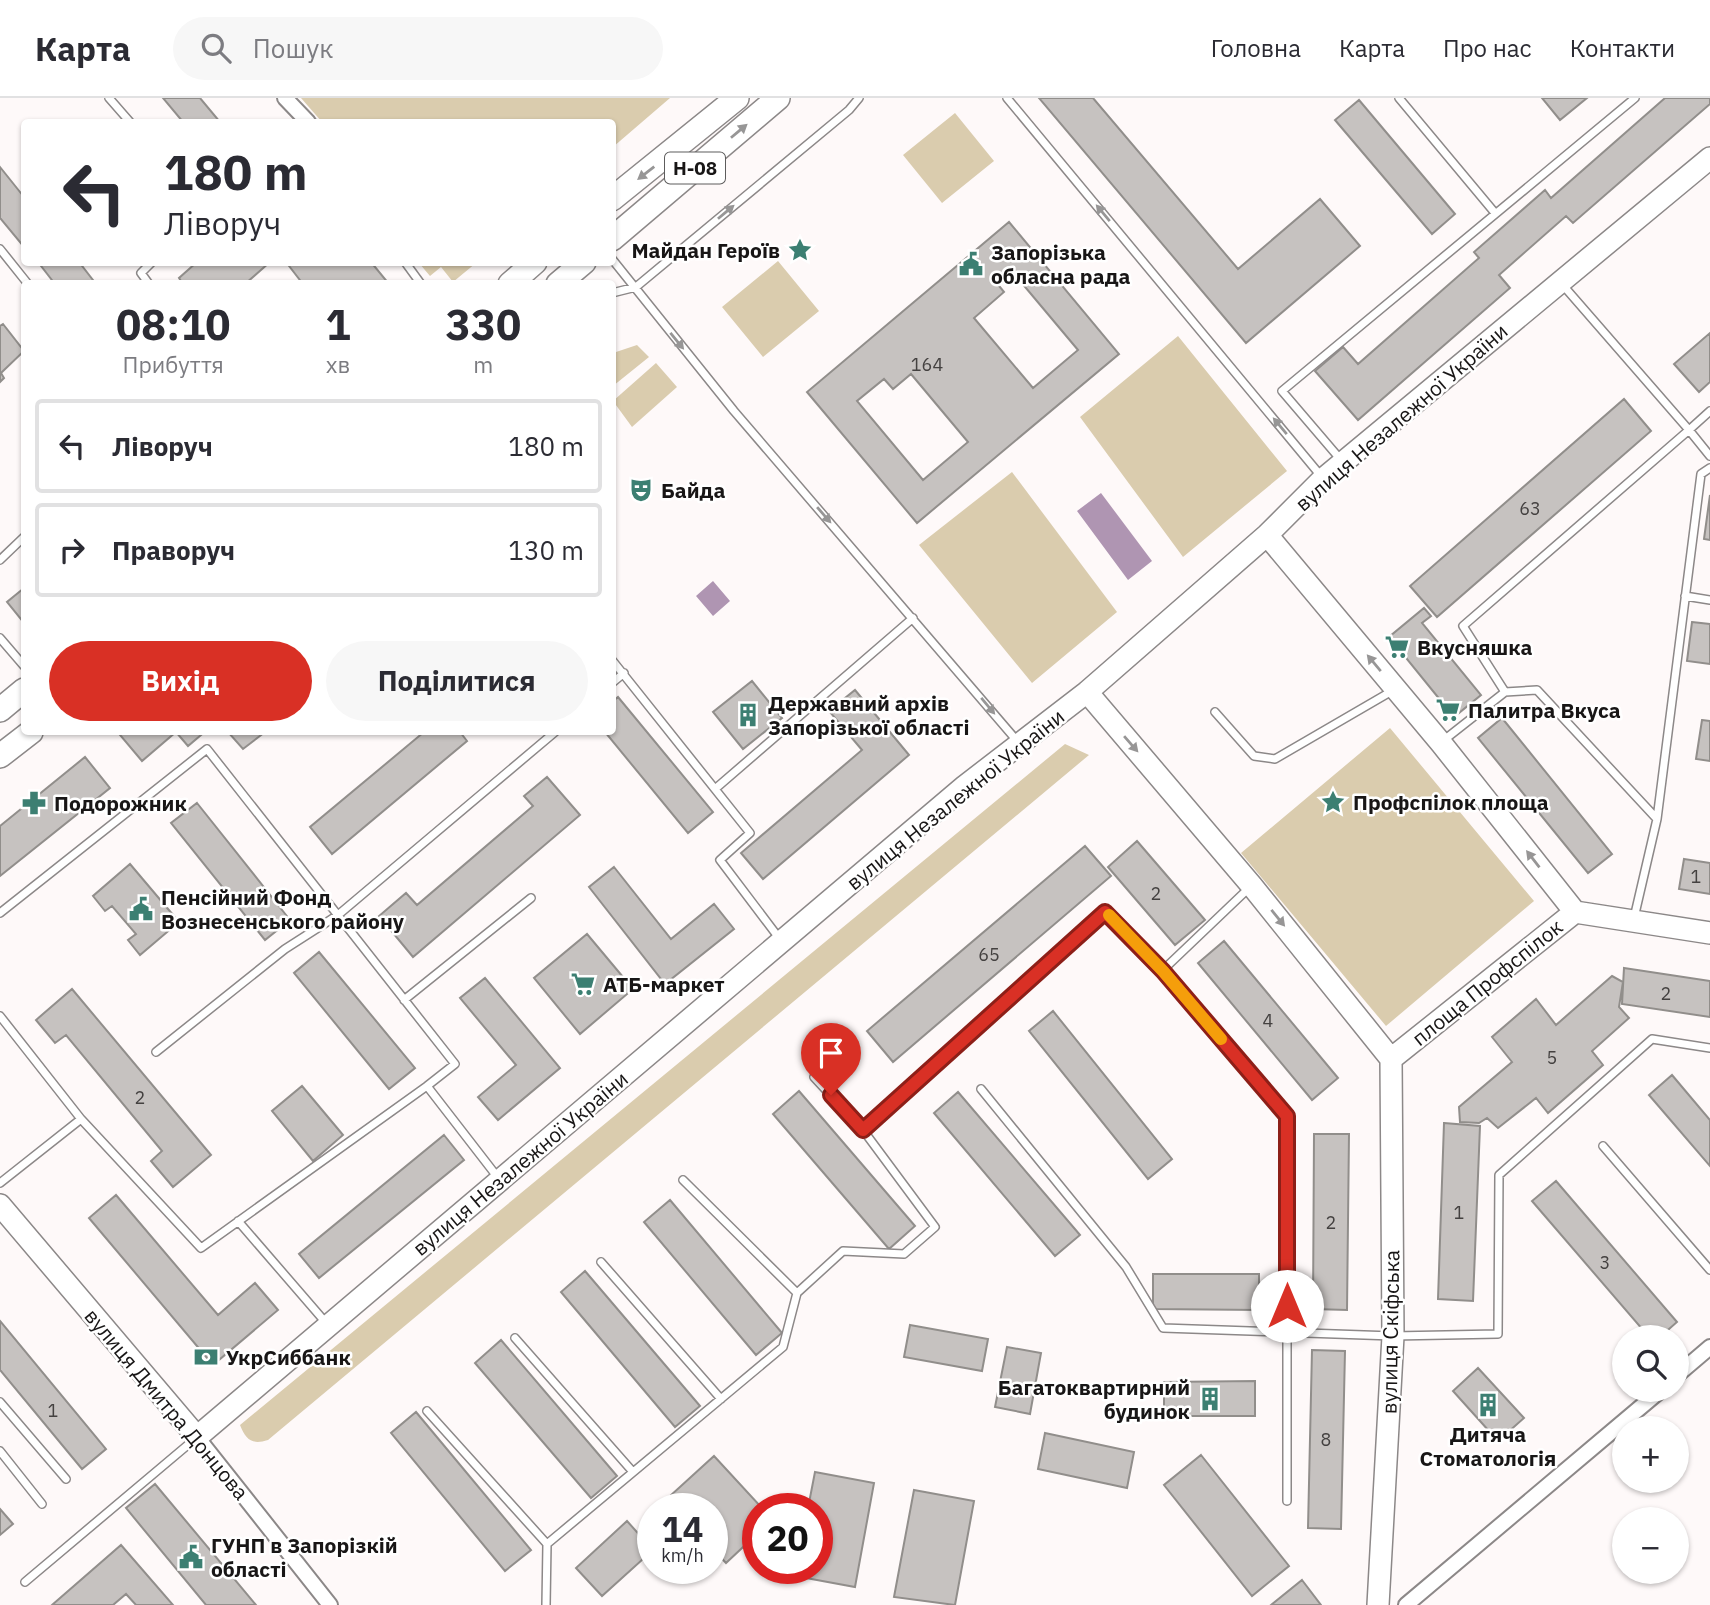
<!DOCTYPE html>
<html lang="uk">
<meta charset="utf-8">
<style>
:root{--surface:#fff;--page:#f7f7f7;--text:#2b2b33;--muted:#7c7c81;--line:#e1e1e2;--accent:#d93025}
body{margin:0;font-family:"IBM Plex Sans",sans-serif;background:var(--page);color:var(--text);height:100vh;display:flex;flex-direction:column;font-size:26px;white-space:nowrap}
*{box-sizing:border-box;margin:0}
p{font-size:23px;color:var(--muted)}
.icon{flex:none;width:38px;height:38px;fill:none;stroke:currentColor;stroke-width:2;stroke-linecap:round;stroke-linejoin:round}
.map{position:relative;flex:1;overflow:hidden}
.details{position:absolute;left:21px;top:182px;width:595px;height:455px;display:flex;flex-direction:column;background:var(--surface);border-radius:7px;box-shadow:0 2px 5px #0004}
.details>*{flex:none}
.top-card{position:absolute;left:21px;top:21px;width:595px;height:147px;border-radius:7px;box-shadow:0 2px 5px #0004;background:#fff;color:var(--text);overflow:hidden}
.buttons{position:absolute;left:1612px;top:1227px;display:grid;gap:14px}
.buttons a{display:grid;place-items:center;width:77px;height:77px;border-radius:50%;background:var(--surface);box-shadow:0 2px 5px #0004;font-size:35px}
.speed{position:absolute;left:637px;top:1395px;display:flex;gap:14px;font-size:35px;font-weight:700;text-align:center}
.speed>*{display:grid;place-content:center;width:91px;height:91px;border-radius:50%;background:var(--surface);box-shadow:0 2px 5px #0004;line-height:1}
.speed small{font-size:18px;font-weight:400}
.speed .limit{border:10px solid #d22;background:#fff;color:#111}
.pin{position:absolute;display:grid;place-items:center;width:60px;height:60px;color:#fff;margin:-72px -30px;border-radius:50% 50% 50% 0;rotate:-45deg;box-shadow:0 0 7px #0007}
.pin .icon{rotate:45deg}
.me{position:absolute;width:77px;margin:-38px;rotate:0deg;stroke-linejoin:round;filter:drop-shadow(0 0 5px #0008)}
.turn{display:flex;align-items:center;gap:24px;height:147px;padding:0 28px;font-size:32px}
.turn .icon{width:91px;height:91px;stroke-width:2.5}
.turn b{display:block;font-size:49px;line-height:60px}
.eta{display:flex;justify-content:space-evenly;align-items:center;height:119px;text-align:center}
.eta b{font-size:42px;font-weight:700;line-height:49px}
.primary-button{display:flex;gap:14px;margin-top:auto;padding:14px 28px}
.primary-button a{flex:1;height:80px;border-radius:42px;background:var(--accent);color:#fff;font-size:28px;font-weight:700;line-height:80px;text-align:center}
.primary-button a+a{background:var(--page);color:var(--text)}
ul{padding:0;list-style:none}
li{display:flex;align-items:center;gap:21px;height:94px;margin:0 14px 10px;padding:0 14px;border:4px solid var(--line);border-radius:7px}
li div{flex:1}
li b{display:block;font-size:26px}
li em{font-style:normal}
header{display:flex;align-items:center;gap:42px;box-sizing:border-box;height:98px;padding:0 35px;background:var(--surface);border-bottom:2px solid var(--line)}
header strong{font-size:33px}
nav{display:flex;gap:38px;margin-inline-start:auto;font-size:24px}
.search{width:490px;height:63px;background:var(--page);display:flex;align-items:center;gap:18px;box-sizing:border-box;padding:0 24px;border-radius:38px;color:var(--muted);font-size:26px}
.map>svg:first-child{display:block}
.green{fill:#daccae}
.water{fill:#af95b2}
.building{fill:#c6c2c0;stroke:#918e8b;stroke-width:2;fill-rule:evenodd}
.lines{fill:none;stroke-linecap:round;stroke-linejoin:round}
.lane-casing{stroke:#8c8888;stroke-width:10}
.street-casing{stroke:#8c8888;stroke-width:18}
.secondary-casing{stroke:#8c8888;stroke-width:24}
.primary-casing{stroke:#8c8888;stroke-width:26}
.lane{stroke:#fff;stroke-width:7}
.street{stroke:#fff;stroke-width:14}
.secondary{stroke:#fff;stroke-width:21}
.primary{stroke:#fff;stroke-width:23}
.oneway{fill:#979696}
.route-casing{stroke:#8d1f18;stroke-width:18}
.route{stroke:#d93025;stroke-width:12}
.slow{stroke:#f59e0b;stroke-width:12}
.labels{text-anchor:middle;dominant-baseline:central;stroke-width:5;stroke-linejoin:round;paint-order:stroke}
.number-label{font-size:18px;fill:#444140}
.shield{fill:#fff;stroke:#5d5c5c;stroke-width:2}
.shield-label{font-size:19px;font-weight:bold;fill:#181616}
.poi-label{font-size:21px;font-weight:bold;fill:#181616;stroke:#fff;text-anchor:start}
.street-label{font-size:21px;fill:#181616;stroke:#fff}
</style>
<header>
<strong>Карта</strong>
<div class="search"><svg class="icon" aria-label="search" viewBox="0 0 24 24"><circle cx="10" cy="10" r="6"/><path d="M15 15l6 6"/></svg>Пошук</div>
<nav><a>Головна</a><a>Карта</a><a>Про нас</a><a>Контакти</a></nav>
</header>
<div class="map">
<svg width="1710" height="1507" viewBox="0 0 1710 1507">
<rect width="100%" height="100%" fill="#fef9f9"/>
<path class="green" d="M301 0H670L613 49 612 24H322Z
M955 15 994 63 942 105 903 57Z
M778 163 819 213 763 259 722 209Z
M419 165H476L453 184 441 169 430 178Z
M1178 238 1287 373 1183 459 1080 319Z
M637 247 649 259 613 288V255Z
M656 265 677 289 632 329 613 303Z
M1012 374 1117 514 1032 585 919 447Z
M1390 630 1534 803 1386 928 1241 755Z
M1065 646 1089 657 268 1342C252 1347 246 1342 240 1327Z"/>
<path class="water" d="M1101 395 1152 463 1128 482 1077 413Z
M713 483 730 503 713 518 696 498Z"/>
<path class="building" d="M163 0H200L220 24H183Z
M1039 0H1093L1238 171 1320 101 1360 148 1246 245Z
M1542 0H1587L1560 22Z
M1665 0H1710V6L1573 125 1566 118 1499 177 1510 190 1358 322 1315 273 1343 249 1358 266 1479 160 1474 154 1545 92 1551 100Z
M1359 2 1455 116 1432 136 1335 22Z
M0 69 24 99V149L0 120Z
M1009 124 1119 256 917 425 807 294ZM1010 171 1078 252 1033 290 974 220 1004 194 995 183ZM911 276 968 344 923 382 857 303 884 281 893 291Z
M38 164H79L96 186H55Z
M197 164H270L245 186H183L179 180Z
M286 164H371L389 186H303Z
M3 226 24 253 1 275 4 280 0 284V228Z
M1710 235V284L1699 294 1674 266Z
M1624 301 1651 333 1437 519 1410 488Z
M1710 397V442L1704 441Z
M24 490V525L7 504Z
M1424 510 1431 518 1422 525 1481 597 1454 619 1389 539Z
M1692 524 1710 526V566L1687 563Z
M752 583 782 620 743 651 713 614Z
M855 592 909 657 763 781 741 755 862 652 829 613Z
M618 599 713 714 688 735 605 634H612V604Z
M1502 620 1612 756 1588 775 1478 640Z
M1702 622 1710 623V663L1696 661Z
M124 634H197L201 637 188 648 176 634 142 663 120 637Z
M228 634H265L243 651Z
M424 634H460L467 643 332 756 310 729Z
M85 659 110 690 0 778V728Z
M547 679 580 717 413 859 379 818 406 795 417 807 533 708 524 698Z
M197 705 290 822 265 842 171 725Z
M1137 743 1205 822 1175 847 1108 769Z
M1085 748 1111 778 893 964 867 933Z
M1684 761 1710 765V796L1679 791Z
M130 766 179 824 140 857 128 842 136 836 112 808 105 813 93 798Z
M614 769 671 841 714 806 734 831 665 886 589 789Z
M587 836 633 891 580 936 534 880Z
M1224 843 1338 980 1312 1002 1198 865Z
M319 854 415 970 389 991 294 875Z
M1624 870 1710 883V919L1622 906Z
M1612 878 1623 884 1619 909 1629 920 1592 953 1603 967 1548 1015 1536 1000 1498 1030 1487 1020 1479 1025 1460 1024 1459 1009 1512 964 1492 939 1536 901 1556 927Z
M485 880 560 970 498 1022 478 999 516 967 460 900Z
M72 891 211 1057 173 1089 151 1063 162 1053 66 937 55 945 36 922Z
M1053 913 1172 1061 1148 1081 1029 933Z
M1672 977 1710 1022V1068L1649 997Z
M302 988 343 1037 313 1063 272 1013Z
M799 993 915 1128 889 1151 773 1016Z
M958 994 1080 1137 1055 1158 934 1015Z
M1444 1025 1480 1028 1473 1203 1438 1201Z
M1314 1036H1349L1347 1212 1313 1211Z
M444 1037 464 1062 319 1180 299 1156Z
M1556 1083 1677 1224 1660 1239H1649L1532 1103Z
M116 1097 218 1217 255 1185 278 1212 213 1267 89 1120Z
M670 1102 782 1235 756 1257 644 1124Z
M585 1173 700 1308 675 1329 561 1194Z
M1153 1176H1259V1212L1153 1211Z
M0 1223 106 1351 82 1371 0 1272Z
M910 1227 988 1241 982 1273 904 1259Z
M501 1242 617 1378 591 1400 475 1265Z
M1007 1249 1041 1255 1030 1316 995 1309Z
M1312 1252 1345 1253 1341 1431 1308 1430Z
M1478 1270 1524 1320 1498 1343 1453 1293Z
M1255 1283V1318H1164V1284Z
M416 1314 531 1452 505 1473 391 1335Z
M1045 1335 1134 1354 1127 1390 1038 1371Z
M1201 1357 1289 1468 1252 1498 1164 1387Z
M714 1358 762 1410H758V1435L726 1465 712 1450V1440L725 1428 712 1415V1410L706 1408 681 1410 670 1398Z
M815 1374 874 1385 855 1489 795 1478 797 1470H817V1410H808Z
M155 1386 256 1507H206L126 1410Z
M914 1392 974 1403 955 1507 894 1499Z
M0 1411 13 1426 0 1437Z
M627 1423 653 1452 602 1498 576 1470Z
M121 1447 173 1507H136L126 1496 113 1507H52Z
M1302 1482 1321 1507H1271Z"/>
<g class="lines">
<g class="lane-casing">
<path id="lane" d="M109 0 130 24
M1007 0 1321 378
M1399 0 1495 115
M0 151 28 186
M612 161 734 313 1018 644
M405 164 421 186
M149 186 141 175 152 164
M612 195 636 189 849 12 859 0
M1710 313 1689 332 1710 358
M1341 362 1282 293 1635 0
M0 462 24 439
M1685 498 1710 502
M0 540 24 568
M612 562 750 735 720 762 779 840
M612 585 624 575
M1505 594 1463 528 1689 332 1561 185
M1215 614 1254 658 1275 661 1392 593
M1444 642 1505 594 1537 592 1657 721 1634 820
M715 691 913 520
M1657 721 1701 376 1710 370
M0 815 207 651 455 966 427 988 499 1081
M1163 872 1287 1019V1403
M404 902 531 800
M0 918 81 1021 0 1085
M156 954 285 851 338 817 555 634
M981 991 1126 1169 1163 1230 1393 1238 1498 1236 1499 1077 1652 941 1710 950
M81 1021 201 1150 427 988
M863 1032 1105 814 1163 872 1249 790
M1603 1048 1710 1172
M238 1123 327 1226
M601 1164 721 1301
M797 1195 843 1153 904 1156 935 1129 863 1032 814 979
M515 1240 633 1374
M0 1304 66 1381
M427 1313 547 1446
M0 1353 42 1406
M25 1484 196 1340
M546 1507 547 1446 783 1249 797 1195 683 1082"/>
</g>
<g class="street-casing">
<path id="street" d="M285 0 308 24
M1676 1278 1710 1249
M197 1339 330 1507
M1406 1507 1661 1292"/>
</g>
<g class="secondary-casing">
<path id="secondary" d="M1267 437 1441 645 1575 814
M1087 594 1252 788 1391 961 1575 814
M1575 814 1710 835
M0 1107 197 1339 965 688 1087 594 1267 437 1323 381 1710 60
M1378 1507 1393 1238 1391 961"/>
</g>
<g class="primary-casing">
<path id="primary" d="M612 101 737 0
M612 141 778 0
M510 186 535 164
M558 186 584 164
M0 612 24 592
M0 658 31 634"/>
</g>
<use href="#lane" class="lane"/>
<use href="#street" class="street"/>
<use href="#secondary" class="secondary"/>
<use href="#primary" class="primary"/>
</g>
<defs><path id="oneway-solid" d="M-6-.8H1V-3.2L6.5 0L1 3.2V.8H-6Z" transform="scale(1.75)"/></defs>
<g class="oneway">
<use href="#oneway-solid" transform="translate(739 33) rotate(-40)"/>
<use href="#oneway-solid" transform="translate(646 75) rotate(142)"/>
<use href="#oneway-solid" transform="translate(726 114) rotate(-40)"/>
<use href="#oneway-solid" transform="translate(1103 115) rotate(-130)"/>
<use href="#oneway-solid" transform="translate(677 243) rotate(51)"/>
<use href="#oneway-solid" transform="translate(1280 328) rotate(-130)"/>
<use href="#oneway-solid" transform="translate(824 417) rotate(49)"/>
<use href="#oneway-solid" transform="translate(1374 565) rotate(-130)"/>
<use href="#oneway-solid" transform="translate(988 608) rotate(50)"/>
<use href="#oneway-solid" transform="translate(1131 646) rotate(49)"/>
<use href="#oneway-solid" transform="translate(1533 761) rotate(-128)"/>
<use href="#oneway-solid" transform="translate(1278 820) rotate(51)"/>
</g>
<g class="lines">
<g class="route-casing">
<path id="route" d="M831 997 863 1032 1105 814 1163 873 1287 1018V1208"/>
</g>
<use href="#route" class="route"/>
<path class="slow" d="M1109 817 1163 873 1221 941"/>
</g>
<defs>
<g id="sight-bare" transform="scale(1.89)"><path d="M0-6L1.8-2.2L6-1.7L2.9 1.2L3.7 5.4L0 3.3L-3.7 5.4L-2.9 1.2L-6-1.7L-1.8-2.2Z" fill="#3c7f72" stroke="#fff" stroke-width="2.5" paint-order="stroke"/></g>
<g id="civic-bare" transform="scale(1.89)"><path d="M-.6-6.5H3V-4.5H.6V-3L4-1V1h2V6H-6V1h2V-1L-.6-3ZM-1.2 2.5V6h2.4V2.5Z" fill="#3c7f72" stroke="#fff" stroke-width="2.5" paint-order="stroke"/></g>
<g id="theatre-bare" transform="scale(1.89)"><path d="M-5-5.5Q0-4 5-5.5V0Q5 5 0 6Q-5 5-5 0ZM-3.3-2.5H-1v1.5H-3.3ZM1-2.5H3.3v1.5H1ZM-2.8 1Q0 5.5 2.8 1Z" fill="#3c7f72" stroke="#fff" stroke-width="2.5" paint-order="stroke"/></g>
<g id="supermarket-bare" transform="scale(1.89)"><path d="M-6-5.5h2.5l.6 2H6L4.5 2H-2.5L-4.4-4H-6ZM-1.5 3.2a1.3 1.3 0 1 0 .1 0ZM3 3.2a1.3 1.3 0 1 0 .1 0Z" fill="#3c7f72" stroke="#fff" stroke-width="2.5" paint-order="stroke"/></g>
<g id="building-bare" transform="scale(1.89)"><path d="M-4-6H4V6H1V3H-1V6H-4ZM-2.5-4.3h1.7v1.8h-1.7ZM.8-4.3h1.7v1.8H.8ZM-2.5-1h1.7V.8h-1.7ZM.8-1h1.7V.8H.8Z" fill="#3c7f72" stroke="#fff" stroke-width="2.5" paint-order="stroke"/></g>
<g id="pharmacy-bare" transform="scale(1.89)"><path d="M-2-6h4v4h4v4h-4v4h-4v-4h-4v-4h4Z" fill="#3c7f72" stroke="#fff" stroke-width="2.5" paint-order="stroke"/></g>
<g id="bank-bare" transform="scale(1.89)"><path d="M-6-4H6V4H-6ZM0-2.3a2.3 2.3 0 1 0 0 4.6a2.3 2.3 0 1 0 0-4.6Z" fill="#3c7f72" stroke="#fff" stroke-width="2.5" paint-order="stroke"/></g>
</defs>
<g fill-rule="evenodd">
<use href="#sight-bare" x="800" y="152"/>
<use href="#civic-bare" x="971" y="166"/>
<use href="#theatre-bare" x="641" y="392"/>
<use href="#supermarket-bare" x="1397" y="549"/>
<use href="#supermarket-bare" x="1448" y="612"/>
<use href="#building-bare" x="748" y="617"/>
<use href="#sight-bare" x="1333" y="704"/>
<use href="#pharmacy-bare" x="34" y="705"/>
<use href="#civic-bare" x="141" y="811"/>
<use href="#supermarket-bare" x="583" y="886"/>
<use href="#bank-bare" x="206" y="1259"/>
<use href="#building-bare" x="1210" y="1301"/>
<use href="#building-bare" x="1488" y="1307"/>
<use href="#civic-bare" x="191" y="1459"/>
</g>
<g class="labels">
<g class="number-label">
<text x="927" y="266">164</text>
<text x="1530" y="410">63</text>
<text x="1696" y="778">1</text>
<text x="1156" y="795">2</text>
<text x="989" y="856">65</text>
<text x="1666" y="895">2</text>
<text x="1268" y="922">4</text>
<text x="1552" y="959">5</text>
<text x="140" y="999">2</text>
<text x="1459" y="1114">1</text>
<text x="1331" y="1124">2</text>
<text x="1605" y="1164">3</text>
<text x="53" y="1312">1</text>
<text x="1326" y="1341">8</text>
</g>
<rect class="shield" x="665" y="54.5" width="60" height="31" rx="5"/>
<g class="shield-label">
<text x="695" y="70">Н-08</text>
</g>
<g class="poi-label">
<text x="780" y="152" text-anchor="end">Майдан Героїв</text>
<text x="991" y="154">Запорізька<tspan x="991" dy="24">обласна рада</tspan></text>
<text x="661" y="392">Байда</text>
<text x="1417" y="549">Вкусняшка</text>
<text x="768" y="605">Державний архів<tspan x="768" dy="24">Запорізької області</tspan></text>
<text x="1468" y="612">Палитра Вкуса</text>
<text x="1353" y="704">Профспілок площа</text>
<text x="54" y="705">Подорожник</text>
<text x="161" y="799">Пенсійний Фонд<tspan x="161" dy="24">Вознесенського району</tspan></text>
<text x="603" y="886">АТБ-маркет</text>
<text x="226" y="1259">УкрСиббанк</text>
<text x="1190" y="1289" text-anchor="end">Багатоквартирний<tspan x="1190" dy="24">будинок</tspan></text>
<text x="1488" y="1336" text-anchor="middle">Дитяча<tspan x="1488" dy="24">Стоматологія</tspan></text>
<text x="211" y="1447">ГУНП в Запорізкій<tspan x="211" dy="24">області</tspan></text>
</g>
<g class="street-label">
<text transform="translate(1401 319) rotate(-41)">вулиця Незалежної України</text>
<text transform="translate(955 701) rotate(-39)">вулиця Незалежної України</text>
<text transform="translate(1487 884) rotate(-39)">площа Профспілок</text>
<text transform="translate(520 1065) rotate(-40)">вулиця Незалежної України</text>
<text transform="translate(1390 1234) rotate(-89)">вулиця Скіфська</text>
<text transform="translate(167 1306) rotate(50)">вулиця Дмитра Донцова</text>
</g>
</g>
</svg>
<div class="buttons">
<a><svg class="icon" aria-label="search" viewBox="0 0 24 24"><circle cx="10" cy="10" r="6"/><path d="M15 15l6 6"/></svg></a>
<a>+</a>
<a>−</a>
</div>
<div class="speed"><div>14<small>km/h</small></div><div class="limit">20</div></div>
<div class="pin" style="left:831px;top:997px;background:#d93025"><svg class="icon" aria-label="arrive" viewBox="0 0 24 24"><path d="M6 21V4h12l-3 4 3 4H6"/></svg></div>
<svg class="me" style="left:1287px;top:1208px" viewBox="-20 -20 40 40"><circle r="19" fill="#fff"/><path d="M0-13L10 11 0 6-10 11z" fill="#d93025"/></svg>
<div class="top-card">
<div class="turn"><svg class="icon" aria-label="left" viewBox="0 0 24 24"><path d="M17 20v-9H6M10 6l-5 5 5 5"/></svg><div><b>180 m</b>Ліворуч</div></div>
</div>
<section class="details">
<div class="eta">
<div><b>08:10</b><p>Прибуття</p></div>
<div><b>1</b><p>хв</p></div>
<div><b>330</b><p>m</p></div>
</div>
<ul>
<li><svg class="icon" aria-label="left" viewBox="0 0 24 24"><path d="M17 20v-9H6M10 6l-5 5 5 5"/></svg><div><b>Ліворуч</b></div><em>180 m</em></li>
<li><svg class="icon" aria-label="right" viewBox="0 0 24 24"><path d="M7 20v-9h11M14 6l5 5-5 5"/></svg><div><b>Праворуч</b></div><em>130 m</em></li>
</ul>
<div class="primary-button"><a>Вихід</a><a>Поділитися</a></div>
</section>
</div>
